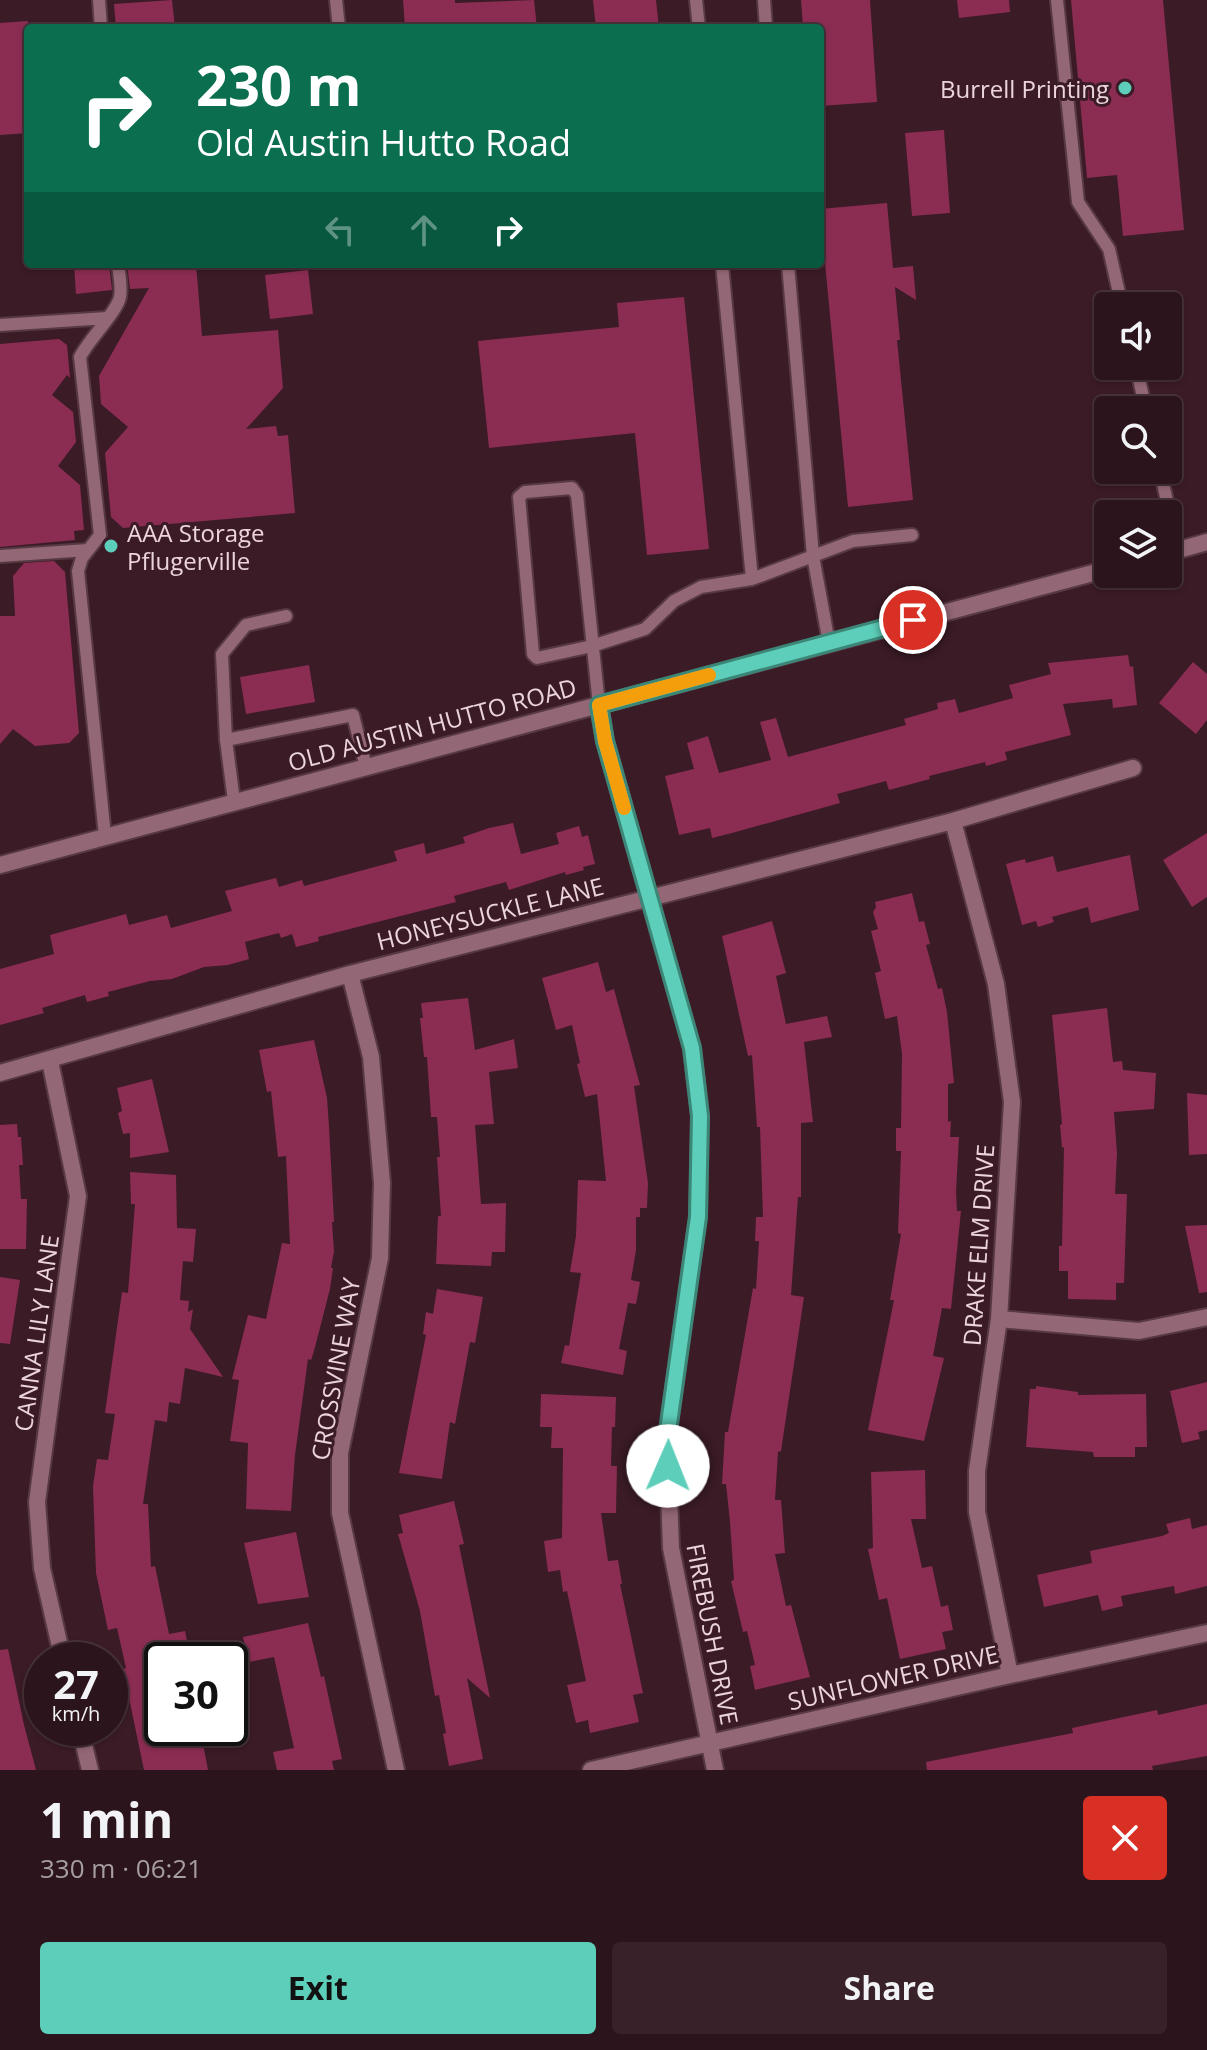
<!DOCTYPE html>
<meta charset="utf-8">
<style>
:root{--surface:#2c141c;--page:#382129;--text:#f1f3f6;--muted:#a69ea3;--line:#48333b;--accent:#5dceb9}
body{margin:0;font-family:"Open Sans",sans-serif;background:var(--page);color:var(--text);height:100vh;display:flex;flex-direction:column;font-size:30px;white-space:nowrap}
*{box-sizing:border-box;margin:0}
p{font-size:26px;color:var(--muted)}
.icon{flex:none;width:44px;height:44px;fill:none;stroke:currentColor;stroke-width:2;stroke-linecap:round;stroke-linejoin:round}
.map{position:relative;height:1770px;overflow:hidden}
.drawer{display:flex;flex-direction:column;background:var(--surface);flex:1}
.drawer>*{flex:none}
.guide{position:absolute;left:24px;top:24px;width:800px;height:244px;border-radius:8px;box-shadow:0 2px 6px #0004,0 0 0 2px var(--line);background:#0b6e4f;color:#fff;overflow:hidden}
.fabs{position:absolute;left:1094px;top:292px;display:grid;gap:16px}
.fabs a{display:grid;place-items:center;width:88px;height:88px;border-radius:8px;background:var(--surface);box-shadow:0 2px 6px #0004,0 0 0 2px var(--line);font-size:40px}
.speed{position:absolute;left:24px;top:1642px;display:flex;gap:16px;font-size:40px;font-weight:700;text-align:center}
.speed>*{display:grid;place-content:center;width:104px;height:104px;border-radius:50%;background:var(--surface);box-shadow:0 2px 6px #0004,0 0 0 2px var(--line);line-height:1}
.speed small{font-size:20px;font-weight:400}
.speed .limit{border:4px solid #111;border-radius:12px;background:#fff;color:#111}
.pin{position:absolute;display:grid;place-items:center;width:68px;height:68px;color:#fff;margin:-34px;border:4px solid #fff;border-radius:50%;box-shadow:0 2px 8px #0007}
.me{position:absolute;width:88px;margin:-44px;rotate:1deg;stroke-linejoin:round;filter:drop-shadow(0 0 6px #0008)}
.turn{display:flex;align-items:center;gap:28px;height:168px;padding:0 40px;font-size:36px}
.turn .icon{width:104px;height:104px;stroke-width:2.5}
.turn b{display:block;font-size:56px;line-height:68px}
.lanes{display:flex;align-items:center;height:76px;padding:0 40px;background:#0003;justify-content:center;gap:40px;direction:ltr}
.lanes .off{opacity:.35}
.round{display:grid;place-items:center;flex:none;width:84px;height:84px;border-radius:8px;background:var(--page)}
.head{display:flex;align-items:center;justify-content:space-between;height:136px;padding:0 40px}
h1{font-size:48px;font-weight:700;line-height:60px}
.action{display:flex;gap:16px;margin-top:auto;padding:16px 40px}
.action a{flex:1;height:92px;border-radius:8px;background:var(--accent);color:#111;font-size:32px;font-weight:700;line-height:92px;text-align:center}
.action a+a{background:var(--page);color:var(--text)}
.map>svg:first-child{display:block}
.building{fill:#8b2c53}
.lines{fill:none;stroke-linecap:round;stroke-linejoin:round}
.service-casing{stroke:#573943;stroke-width:16}
.minor-casing{stroke:#573943;stroke-width:20}
.tertiary-casing{stroke:#573943;stroke-width:20}
.service{stroke:#936775;stroke-width:12}
.minor{stroke:#936775;stroke-width:16}
.tertiary{stroke:#936775;stroke-width:16}
.route-casing{stroke:#3c8678;stroke-width:20}
.route{stroke:#5dceb9;stroke-width:14}
.slow{stroke:#f59e0b;stroke-width:14}
.poi-dot{fill:#5dceb9;stroke:#3b1b26;stroke-width:3}
.labels{text-anchor:middle;dominant-baseline:central;stroke-width:6;stroke-linejoin:round;paint-order:stroke}
.poi-label{font-size:24px;fill:#ebd4db;stroke:#3b1b26;text-anchor:end}
.street-label{font-size:24px;fill:#ebd4db;stroke:#3b1b26}
</style>
<div class="map">
<svg width="1207" height="1770" viewBox="0 0 1207 1770">
<rect width="100%" height="100%" fill="#3b1b26"/>
<path class="building" d="M172 0 175 28H116L114 4Z
M403 0H455V3L534 0 537 28H405Z
M593 0H656L659 28H596Z
M801 0H870L877 102 820 106V28H803Z
M957 0H1009L1010 12 959 18Z
M1071 0H1163L1184 230 1123 236 1117 175 1087 178Z
M28 21V133L0 135V23Z
M944 130 950 213 912 216 905 133Z
M887 203 893 268 913 266 916 300 895 287 900 340H897L913 500 848 507 820 209Z
M74 264H109L112 290 76 294Z
M127 264H196L202 336 278 330 283 388 246 429 276 426 278 436 288 435 295 513 123 528 111 517 105 453 128 427 101 404 99 376 149 288 130 289Z
M308 270 313 314 270 319 265 275Z
M684 297 709 549 647 555 635 433 489 448 478 341 619 327 617 303Z
M59 339 67 345 70 378 67 375 52 395 73 412 76 442 58 466 80 485 84 530 74 531 75 540 0 547V344Z
M54 561 65 572 79 733 69 743 35 746 13 729 0 744V616H15L13 576 24 563Z
M1128 655 1130 667 1133 666 1137 705 1113 708 1112 699 1063 704 1071 735 1005 752 1007 760 986 766 985 762 929 776 930 779 889 790 886 781 837 794 840 803 732 833 712 838 710 828 679 835 665 776 694 769 687 743 708 736 719 773 771 760 760 722 776 718 788 757 906 725 904 719 938 709 937 703 955 699 959 713 1013 698 1009 685 1051 674 1048 663Z
M1193 662 1207 674V720L1196 734 1159 703Z
M309 665 315 702 246 714 240 677Z
M513 823 521 854 559 844 556 833 579 826 582 837 588 835 595 864 583 867 584 870 566 875 565 872 509 890 506 882 454 896 456 902 318 937 319 941 296 947 292 934 281 938 279 933 245 942 249 959 228 965 204 967 172 979 150 981 108 992 109 996 87 1002 85 995 42 1008 44 1013 0 1025V969L54 954 50 935 126 914 129 925 167 915 171 928 232 911 225 891 276 878 279 887 302 880 304 886 397 861 394 851 424 843 426 854 465 843 463 837 489 828Z
M1207 833V897L1192 907 1163 860Z
M1130 855 1139 910 1091 923 1088 907 1052 917 1054 922 1038 927 1036 921 1022 925 1006 864 1025 859 1026 863 1053 856 1057 872Z
M912 893 919 922 924 921 930 944 926 945 938 989 942 988 947 1012 954 1083 948 1084V1122L951 1121 950 1137H959L956 1192 957 1211H961L951 1309 942 1308 933 1356 944 1358 924 1441 868 1430 894 1300H890L901 1234 898 1233 901 1151H896V1128H901L902 1054 897 1016 885 1019 875 973 881 971 871 931 878 929 873 912 876 907 875 902Z
M772 921 786 973 776 976 786 1024 827 1016 832 1037 804 1042 813 1122 801 1123V1197H798L791 1295 804 1297 781 1451 778 1452 775 1500H781L785 1553 775 1554 786 1606 791 1605 810 1677 755 1690 750 1666 755 1665 747 1631 743 1632 731 1581 734 1580 730 1522 726 1484H722L725 1432H728L753 1288 756 1289 759 1241H755L756 1217H763L760 1127H757L752 1055 748 1056 722 936Z
M598 962 606 992 614 989 640 1085 634 1086 648 1183 647 1208H640V1217H636V1250L631 1280 640 1282 636 1304 628 1303 619 1349 627 1351 623 1375 561 1363 565 1345 569 1346 581 1273 570 1272 576 1236 578 1180 606 1181 597 1094 585 1097 577 1064 580 1063 572 1025 556 1030 542 978Z
M468 998 475 1050 514 1039 518 1068 489 1072 494 1124 475 1125 481 1204 506 1203 505 1252H492L491 1266 436 1264 438 1216H441L437 1157H440L437 1117H431L427 1057H424L420 1018H423L421 1003Z
M1107 1008 1113 1062 1122 1061 1123 1070 1156 1073 1154 1109 1114 1112 1117 1153 1115 1194H1127L1124 1283H1116V1300L1068 1299V1271H1059V1246H1062L1064 1147 1062 1148 1060 1125 1062 1124 1052 1015Z
M314 1040 327 1098 329 1126 334 1222H332L334 1251 331 1268H333L330 1289 314 1351 311 1360 308 1359 295 1455 291 1511 246 1509 248 1443 230 1441 239 1380 232 1379 248 1315 266 1319 282 1243 290 1244 286 1156 278 1157 271 1091 267 1092 259 1050Z
M152 1079 169 1152 130 1158V1133L123 1134 118 1113 122 1111 117 1088Z
M1187 1093 1207 1095V1154L1189 1155Z
M17 1124 18 1137H21L23 1165H19L21 1199H27L26 1249H0V1125Z
M130 1172 176 1175 177 1228 196 1229 193 1262 183 1261 180 1300 189 1301 188 1312 193 1309 190 1329 223 1377 185 1368 180 1404 169 1402 167 1422 155 1420 143 1504H148L151 1567 155 1566 169 1634 185 1631 191 1660H162V1728H200L208 1770H144L123 1669 126 1668 117 1628 108 1630 96 1573 93 1486 97 1459 108 1460 115 1414 105 1413 122 1292 128 1293 135 1204H131Z
M1207 1225V1292L1199 1293 1185 1226Z
M0 1277 20 1280 10 1344 0 1343Z
M437 1289 483 1297 475 1343 470 1342 455 1424 450 1422 442 1479 399 1473 426 1335 423 1334 426 1312 433 1314Z
M1207 1382V1430L1198 1432 1200 1439 1182 1443 1170 1391Z
M1036 1386 1078 1392V1395L1146 1394 1147 1447H1135V1457H1094L1093 1452 1026 1447 1030 1389H1036Z
M541 1394 616 1397 615 1427H612L611 1466H617L616 1513H601L608 1561 618 1560 622 1584H620L643 1693 633 1695 639 1722 590 1733 588 1720 576 1723 567 1685 586 1681 567 1591 563 1592 560 1570 548 1572 544 1541 562 1538 563 1448H551L552 1427H540Z
M925 1470 926 1519H911L922 1568 932 1566 941 1607 948 1605 953 1630 942 1632 946 1649 900 1659 887 1598 879 1600 868 1549 873 1548 871 1472Z
M454 1501 464 1544 459 1545 490 1698 467 1678 483 1759 449 1766 443 1734 446 1733 439 1695 435 1696 420 1611 398 1534 403 1533 399 1515Z
M1190 1518 1192 1529 1207 1525V1586L1175 1594 1174 1586 1121 1596 1123 1606 1102 1611 1098 1595 1044 1607 1037 1575 1092 1563 1090 1551 1162 1536 1169 1533 1166 1524Z
M296 1532 309 1597 258 1604 244 1543Z
M308 1623 321 1677 324 1676 342 1759 332 1761 334 1770H277L273 1752 294 1748 274 1657 249 1662 243 1637Z
M8 1649 24 1725 36 1770H0V1650Z
M1207 1704V1756L1152 1766 1153 1770H927L926 1762 1073 1733 1072 1728 1157 1710 1158 1715Z"/>
<g class="lines">
<g class="service-casing">
<path id="service" d="M99 0 101 28
M336 0 339 28
M696 0 699 28
M764 0 766 28
M1057 0 1078 202 1109 249 1122 306
M722 264 752 579
M788 264 813 556 829 643
M0 325 107 318
M1136 366 1146 410
M1160 470 1178 550
M0 556 88 550
M599 705 577 495 572 488 525 492 519 497 533 654 537 658 592 646 645 629 674 601 701 587 752 579 853 541 912 535
M226 740 222 654 246 625 286 616
M234 801 226 740 353 715 366 767
M105 836 78 571 82 558 100 535 80 357C89 339 117 312 120 297 122 287 119 274 118 264"/>
</g>
<g class="minor-casing">
<path id="minor" d="M599 705 605 741 692 1048 700 1116 698 1217 667 1438 671 1548 715 1770
M953 821 996 984 1012 1102 999 1319 977 1471V1512L1010 1675
M350 974 371 1057 382 1183 380 1258 340 1453V1513L396 1770
M50 1061 78 1196 37 1502 42 1568 63 1660
M0 1073 350 974 953 821 1133 768
M999 1319 1139 1331 1207 1317
M80 1728 90 1770
M591 1770 1010 1675 1207 1633"/>
</g>
<g class="tertiary-casing">
<path id="tertiary" d="M1168 553 1207 542
M0 865 1108 569"/>
</g>
<use href="#service" class="service"/>
<use href="#minor" class="minor"/>
<use href="#tertiary" class="tertiary"/>
</g>
<g class="lines">
<g class="route-casing">
<path id="route" d="M668 1466 667 1438 698 1217 700 1116 692 1048 605 741 599 705 913 620"/>
</g>
<use href="#route" class="route"/>
<path class="slow" d="M624 808 605 741 599 705 709 675"/>
</g>
<g class="poi-dot">
<circle cx="1125" cy="88" r="8"/>
<circle cx="111" cy="546" r="8"/>
</g>
<g class="labels">
<g class="poi-label">
<text x="1109" y="88">Burrell Printing</text>
<text x="127" y="532" text-anchor="start">AAA Storage<tspan x="127" dy="28">Pflugerville</tspan></text>
</g>
<g class="street-label">
<text transform="translate(432 724) rotate(-15)">OLD AUSTIN HUTTO ROAD</text>
<text transform="translate(490 913) rotate(-14)">HONEYSUCKLE LANE</text>
<text transform="translate(978 1245) rotate(-86)">DRAKE ELM DRIVE</text>
<text transform="translate(36 1333) rotate(-82)">CANNA LILY LANE</text>
<text transform="translate(335 1369) rotate(-80)">CROSSVINE WAY</text>
<text transform="translate(713 1634) rotate(79)">FIREBUSH DRIVE</text>
<text transform="translate(893 1677) rotate(-13)">SUNFLOWER DRIVE</text>
</g>
</g>
</svg>
<div class="fabs">
<a><svg class="icon" aria-label="sound" viewBox="0 0 24 24"><path d="M4 9h4l5-4v14l-5-4H4zM17 9q2 3 0 6"/></svg></a>
<a><svg class="icon" aria-label="search" viewBox="0 0 24 24"><circle cx="10" cy="10" r="6"/><path d="M15 15l6 6"/></svg></a>
<a><svg class="icon" aria-label="layers" viewBox="0 0 24 24"><path d="M12 4l9 5-9 5-9-5zM3 14l9 5 9-5"/></svg></a>
</div>
<div class="speed"><div>27<small>km/h</small></div><div class="limit">30</div></div>
<div class="pin" style="left:913px;top:620px;background:#d93025"><svg class="icon" aria-label="arrive" viewBox="0 0 24 24"><path d="M6 21V4h12l-3 4 3 4H6"/></svg></div>
<svg class="me" style="left:668px;top:1466px" viewBox="-20 -20 40 40"><circle r="19" fill="#fff"/><path d="M0-13L10 11 0 6-10 11z" fill="#5dceb9"/></svg>
<div class="guide">
<div class="turn"><svg class="icon" aria-label="right" viewBox="0 0 24 24"><path d="M7 20v-9h11M14 6l5 5-5 5"/></svg><div><b>230 m</b>Old Austin Hutto Road</div></div>
<div class="lanes"><svg class="icon off" aria-label="left" viewBox="0 0 24 24"><path d="M17 20v-9H6M10 6l-5 5 5 5"/></svg><svg class="icon off" aria-label="ahead" viewBox="0 0 24 24"><path d="M12 20V5M6 11l6-6 6 6"/></svg><svg class="icon" aria-label="right" viewBox="0 0 24 24"><path d="M7 20v-9h11M14 6l5 5-5 5"/></svg></div>
</div>
</div>
<section class="drawer">
<div class="head"><div><h1>1 min</h1><p>330 m · 06:21</p></div><a class="round" style="background:#d93025;color:#fff"><svg class="icon" aria-label="close" viewBox="0 0 24 24"><path d="M6 6l12 12M18 6L6 18"/></svg></a></div>
<div class="action"><a>Exit</a><a>Share</a></div>
</section>
